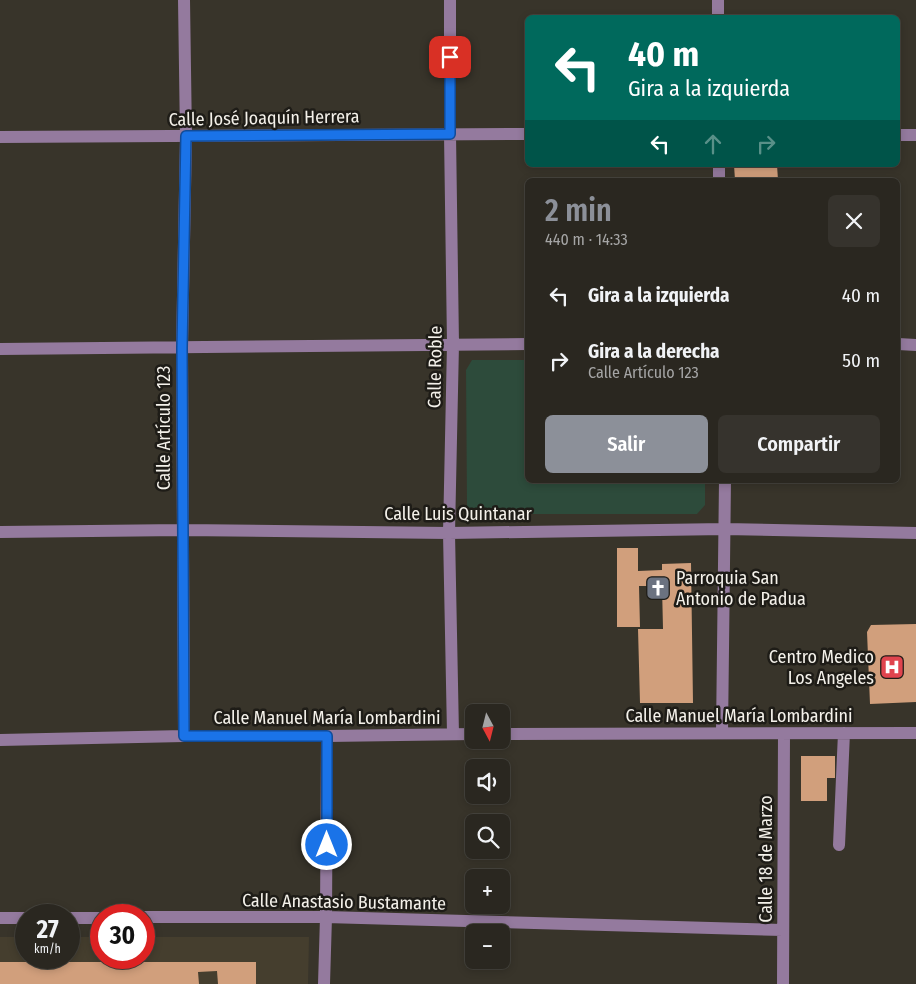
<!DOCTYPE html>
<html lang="es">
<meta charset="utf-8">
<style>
:root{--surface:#2a2720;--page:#36332d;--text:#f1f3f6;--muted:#a5a5a5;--line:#46443e;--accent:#8c9099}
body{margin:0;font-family:"Fira Sans Condensed",sans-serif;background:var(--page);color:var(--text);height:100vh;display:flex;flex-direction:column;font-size:19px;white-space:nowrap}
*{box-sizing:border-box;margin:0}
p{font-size:16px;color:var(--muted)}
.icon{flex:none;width:28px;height:28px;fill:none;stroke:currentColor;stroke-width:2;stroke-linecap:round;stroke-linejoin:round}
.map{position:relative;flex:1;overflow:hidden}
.drawer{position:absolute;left:525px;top:178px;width:375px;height:305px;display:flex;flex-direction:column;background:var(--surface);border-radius:8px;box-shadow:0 2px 8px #0003,0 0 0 1px var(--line)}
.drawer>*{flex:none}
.guide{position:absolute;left:525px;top:15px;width:375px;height:152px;border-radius:8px;box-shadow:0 2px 8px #0003,0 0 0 1px var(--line);background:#00695c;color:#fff;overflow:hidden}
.needle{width:32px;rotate:173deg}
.tools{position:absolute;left:465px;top:704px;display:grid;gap:10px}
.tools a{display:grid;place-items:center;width:45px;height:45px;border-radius:8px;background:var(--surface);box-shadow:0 2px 8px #0003,0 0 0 1px var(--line);font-size:25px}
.speed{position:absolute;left:15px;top:904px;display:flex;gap:10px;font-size:25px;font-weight:700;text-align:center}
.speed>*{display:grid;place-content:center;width:65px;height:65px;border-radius:50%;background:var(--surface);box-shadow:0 2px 8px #0003,0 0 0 1px var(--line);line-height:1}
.speed small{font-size:12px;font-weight:400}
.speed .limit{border:8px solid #d22;background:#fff;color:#111}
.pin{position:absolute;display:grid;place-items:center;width:42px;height:42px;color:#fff;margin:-21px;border-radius:10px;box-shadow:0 2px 8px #0006}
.me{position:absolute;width:55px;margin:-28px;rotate:0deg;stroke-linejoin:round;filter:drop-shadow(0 0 4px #0008)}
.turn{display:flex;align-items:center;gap:18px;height:105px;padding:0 20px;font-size:22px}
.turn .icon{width:65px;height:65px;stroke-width:2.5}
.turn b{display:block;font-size:35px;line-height:42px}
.lanes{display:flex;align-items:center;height:48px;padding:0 20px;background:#0003;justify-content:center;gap:25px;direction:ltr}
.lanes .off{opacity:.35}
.round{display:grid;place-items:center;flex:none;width:52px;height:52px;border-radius:8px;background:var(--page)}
.summary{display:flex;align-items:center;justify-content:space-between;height:85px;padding:0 20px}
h1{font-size:30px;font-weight:600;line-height:38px;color:var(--accent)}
.primary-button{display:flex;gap:10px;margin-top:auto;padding:10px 20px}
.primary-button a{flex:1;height:58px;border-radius:8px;background:var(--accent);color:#fff;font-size:20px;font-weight:600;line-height:58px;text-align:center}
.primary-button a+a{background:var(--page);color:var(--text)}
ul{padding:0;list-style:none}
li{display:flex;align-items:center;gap:15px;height:65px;padding:0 20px}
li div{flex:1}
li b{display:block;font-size:19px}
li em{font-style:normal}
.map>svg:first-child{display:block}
.built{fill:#453e2e}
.green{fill:#2d4b3b}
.building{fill:#d19f7c}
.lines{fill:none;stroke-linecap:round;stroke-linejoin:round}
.minor{stroke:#947a9e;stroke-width:12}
.route-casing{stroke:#114b97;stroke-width:12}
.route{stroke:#1a73e8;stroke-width:9}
.labels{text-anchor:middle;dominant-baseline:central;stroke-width:5;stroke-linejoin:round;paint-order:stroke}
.street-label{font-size:18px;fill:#f4f1ea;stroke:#1e1c17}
.poi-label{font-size:18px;fill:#f4f1ea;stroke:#1e1c17;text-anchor:start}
</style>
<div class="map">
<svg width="916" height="984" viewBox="0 0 916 984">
<rect width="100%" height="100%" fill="#38342a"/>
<path class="built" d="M0 937H26V958H69V937H101V958H144V937H309L308 984H0Z"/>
<path class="green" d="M472 360H527L528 480H705V505L697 514H474L467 507 466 370Z"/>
<path class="building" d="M734 165H777L778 180H735Z
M617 548H638V571L662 570V564L691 563 693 703H640L638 629H663L662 586H639L640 627H617Z
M916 624V702L870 704 867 632 871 625Z
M801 756H835V778H827V801H801Z
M0 962H256V984H218L217 971 198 972 199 984H0Z"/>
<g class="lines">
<path class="minor" d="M184 0 186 137 182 348 184 736
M450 0V134L453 344 449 533 453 734
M718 18V0
M898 135H916
M0 137 528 134
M719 165V180
M898 344 916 345
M0 349 528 344
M0 532 182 530 449 533 725 529 916 533
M722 733 725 480
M501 734 916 733
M0 740 184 736H327L474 734
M839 845 844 733
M144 917H326L783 930
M0 918H26
M69 918H101
M324 984 326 917 327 736
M783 984 784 734"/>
</g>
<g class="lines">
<g class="route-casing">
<path id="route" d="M327 845V736H184L182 348 186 136 450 134V57"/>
</g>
<use href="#route" class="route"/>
</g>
<defs>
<g id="church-square" transform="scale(1.25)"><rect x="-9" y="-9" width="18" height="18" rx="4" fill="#6b7280" stroke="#1e1c17"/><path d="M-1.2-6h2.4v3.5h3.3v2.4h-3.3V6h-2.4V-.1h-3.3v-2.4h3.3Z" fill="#fff"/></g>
<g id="hospital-square" transform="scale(1.25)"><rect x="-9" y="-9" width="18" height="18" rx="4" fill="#e0444e" stroke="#1e1c17"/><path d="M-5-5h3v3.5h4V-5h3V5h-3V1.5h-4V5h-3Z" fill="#fff"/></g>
</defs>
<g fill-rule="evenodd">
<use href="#church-square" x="658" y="588"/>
<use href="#hospital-square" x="892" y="667"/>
</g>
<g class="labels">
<g class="street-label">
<text transform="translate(264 118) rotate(-1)">Calle José Joaquín Herrera</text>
<text transform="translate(435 367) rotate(-89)">Calle Roble</text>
<text transform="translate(164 428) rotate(-90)">Calle Artículo 123</text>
<text x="458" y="514">Calle Luis Quintanar</text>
<text x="739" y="716">Calle Manuel María Lombardini</text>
<text x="327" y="718">Calle Manuel María Lombardini</text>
<text transform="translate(766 859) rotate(-90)">Calle 18 de Marzo</text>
<text transform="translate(344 902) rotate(1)">Calle Anastasio Bustamante</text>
</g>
<g class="poi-label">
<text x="676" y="578">Parroquia San<tspan x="676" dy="21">Antonio de Padua</tspan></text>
<text x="874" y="657" text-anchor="end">Centro Medico<tspan x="874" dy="21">Los Angeles</tspan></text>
</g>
</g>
</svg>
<div class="tools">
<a><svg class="needle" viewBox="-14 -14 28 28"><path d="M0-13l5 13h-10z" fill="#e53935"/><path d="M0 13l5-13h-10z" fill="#a5a5a5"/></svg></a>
<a><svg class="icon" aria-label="sound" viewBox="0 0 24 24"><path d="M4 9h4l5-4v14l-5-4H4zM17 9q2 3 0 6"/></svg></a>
<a><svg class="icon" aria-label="search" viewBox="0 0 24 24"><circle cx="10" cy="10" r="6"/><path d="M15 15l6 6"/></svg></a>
<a>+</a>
<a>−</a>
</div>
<div class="speed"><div>27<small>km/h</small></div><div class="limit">30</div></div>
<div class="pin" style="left:450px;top:57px;background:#d93025"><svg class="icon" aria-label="arrive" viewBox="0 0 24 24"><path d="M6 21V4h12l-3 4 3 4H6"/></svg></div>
<svg class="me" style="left:327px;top:845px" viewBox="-20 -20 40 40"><circle r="17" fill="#1a73e8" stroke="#fff" stroke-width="3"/><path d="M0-11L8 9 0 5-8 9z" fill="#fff"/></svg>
<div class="guide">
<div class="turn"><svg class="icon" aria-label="left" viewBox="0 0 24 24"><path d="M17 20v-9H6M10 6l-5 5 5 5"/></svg><div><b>40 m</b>Gira a la izquierda</div></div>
<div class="lanes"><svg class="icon" aria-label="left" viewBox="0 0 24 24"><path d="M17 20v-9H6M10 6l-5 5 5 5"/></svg><svg class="icon off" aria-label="ahead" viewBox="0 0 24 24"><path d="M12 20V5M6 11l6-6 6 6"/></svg><svg class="icon off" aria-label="right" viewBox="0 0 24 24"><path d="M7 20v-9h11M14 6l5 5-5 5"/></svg></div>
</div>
<section class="drawer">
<div class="summary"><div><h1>2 min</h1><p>440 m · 14:33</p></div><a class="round"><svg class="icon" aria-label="close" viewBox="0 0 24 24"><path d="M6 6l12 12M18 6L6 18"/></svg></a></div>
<ul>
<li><svg class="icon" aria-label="left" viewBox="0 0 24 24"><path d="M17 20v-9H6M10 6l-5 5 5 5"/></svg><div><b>Gira a la izquierda</b></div><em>40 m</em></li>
<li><svg class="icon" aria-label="right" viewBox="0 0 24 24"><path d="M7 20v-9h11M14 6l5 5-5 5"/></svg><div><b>Gira a la derecha</b><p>Calle Artículo 123</p></div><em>50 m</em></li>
</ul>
<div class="primary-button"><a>Salir</a><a>Compartir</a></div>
</section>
</div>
